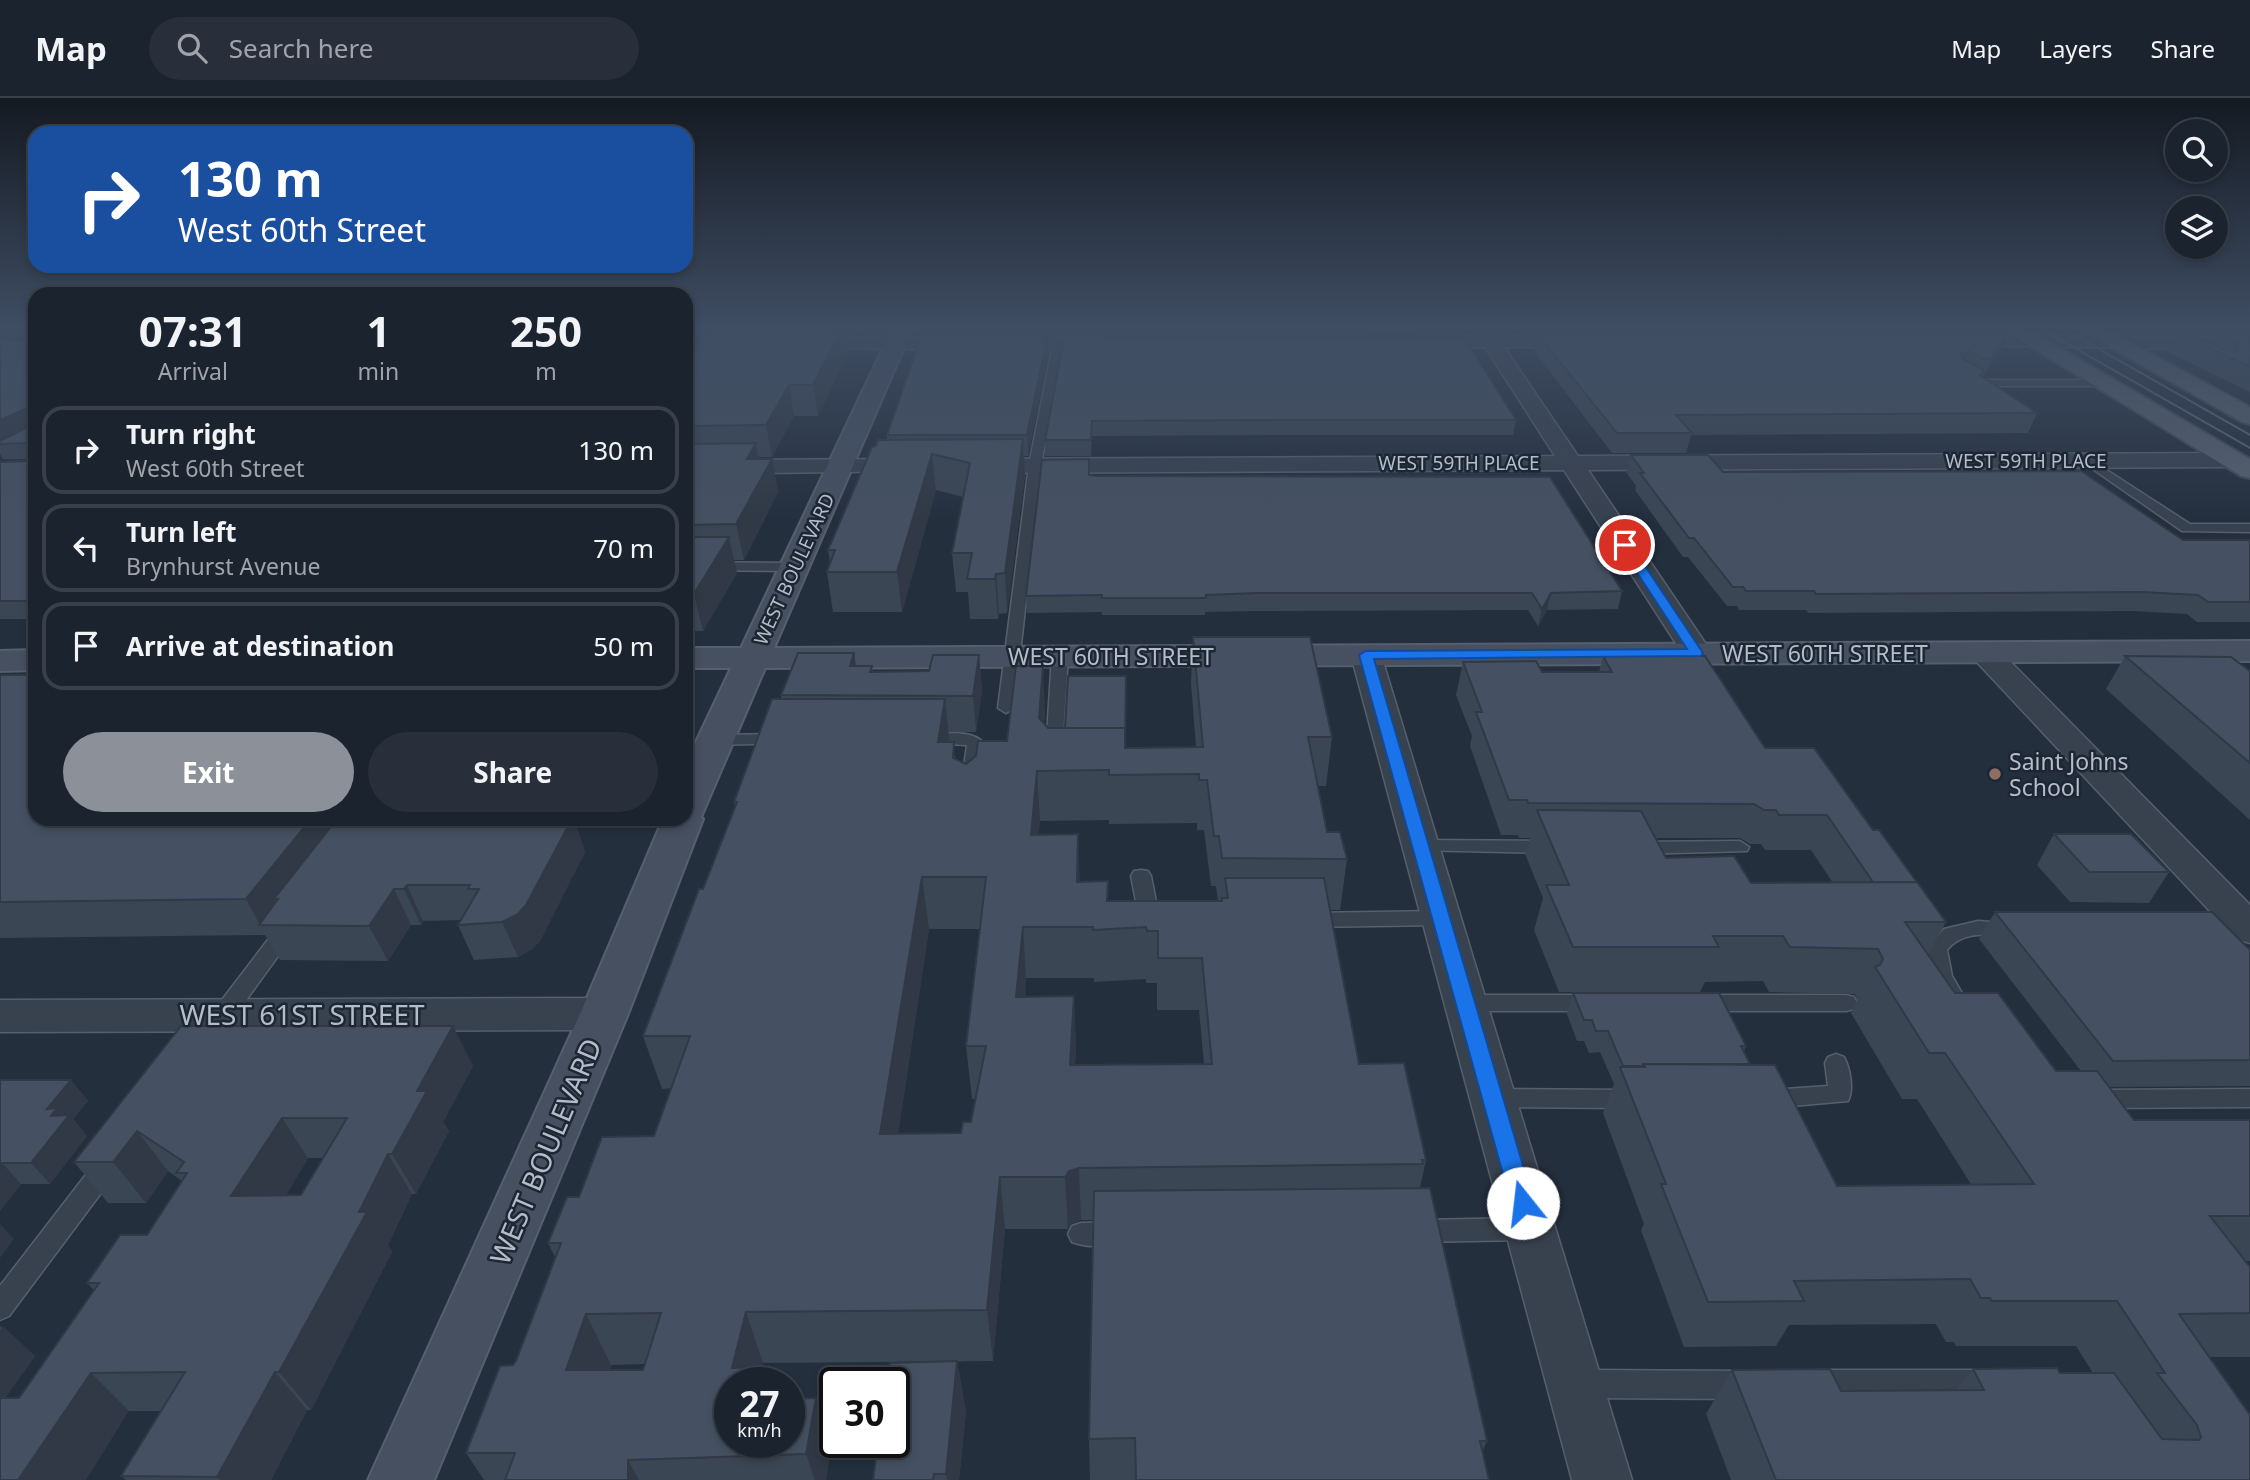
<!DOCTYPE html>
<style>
:root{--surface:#1b232e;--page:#282f3a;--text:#f1f3f6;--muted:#a0a4aa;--line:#39404a;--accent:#8c9099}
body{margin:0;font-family:"Noto Sans",sans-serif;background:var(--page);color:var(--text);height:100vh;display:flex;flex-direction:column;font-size:26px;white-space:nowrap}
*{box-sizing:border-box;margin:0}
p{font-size:23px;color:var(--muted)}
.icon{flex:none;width:38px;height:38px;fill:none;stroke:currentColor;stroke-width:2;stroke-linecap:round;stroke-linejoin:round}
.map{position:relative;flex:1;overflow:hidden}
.sheet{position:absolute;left:28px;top:189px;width:665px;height:539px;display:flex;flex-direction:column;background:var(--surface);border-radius:21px;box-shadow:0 4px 10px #0003,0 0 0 2px var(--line)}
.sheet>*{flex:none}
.guide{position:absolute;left:28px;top:28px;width:665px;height:147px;border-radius:21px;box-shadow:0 4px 10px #0003,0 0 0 2px var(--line);background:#1a4fa0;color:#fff;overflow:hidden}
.tools{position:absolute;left:2165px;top:21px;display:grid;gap:14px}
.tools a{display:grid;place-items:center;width:63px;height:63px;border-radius:50%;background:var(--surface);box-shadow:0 4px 10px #0003,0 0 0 2px var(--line);font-size:35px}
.speed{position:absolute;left:714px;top:1269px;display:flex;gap:14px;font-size:35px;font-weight:700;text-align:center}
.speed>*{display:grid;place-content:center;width:91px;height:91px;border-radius:50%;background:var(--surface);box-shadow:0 4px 10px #0003,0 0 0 2px var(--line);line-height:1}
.speed small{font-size:18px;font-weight:400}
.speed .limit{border:4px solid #111;border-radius:10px;background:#fff;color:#111}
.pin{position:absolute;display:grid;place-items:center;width:60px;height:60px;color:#fff;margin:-30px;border:4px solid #fff;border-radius:50%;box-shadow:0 2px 7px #0007}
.me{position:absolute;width:77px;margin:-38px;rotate:344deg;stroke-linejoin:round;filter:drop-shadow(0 0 5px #0008)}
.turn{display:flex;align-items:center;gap:24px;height:147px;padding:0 35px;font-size:32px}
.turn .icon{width:91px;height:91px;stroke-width:2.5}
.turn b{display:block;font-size:49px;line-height:60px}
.eta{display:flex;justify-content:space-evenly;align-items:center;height:119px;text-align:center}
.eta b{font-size:42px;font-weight:700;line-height:49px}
.action{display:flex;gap:14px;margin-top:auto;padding:14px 35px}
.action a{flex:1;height:80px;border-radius:42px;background:var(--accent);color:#fff;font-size:28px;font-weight:700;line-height:80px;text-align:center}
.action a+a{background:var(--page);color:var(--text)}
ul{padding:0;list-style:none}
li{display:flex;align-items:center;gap:21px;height:88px;margin:0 14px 10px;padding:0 21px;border:4px solid var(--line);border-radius:21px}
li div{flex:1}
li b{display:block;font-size:26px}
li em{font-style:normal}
header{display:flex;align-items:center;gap:42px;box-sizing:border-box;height:98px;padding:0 35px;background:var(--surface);border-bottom:2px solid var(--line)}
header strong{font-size:33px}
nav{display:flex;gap:38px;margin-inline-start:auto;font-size:24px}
.search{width:490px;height:63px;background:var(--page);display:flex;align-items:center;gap:18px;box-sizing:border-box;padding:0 24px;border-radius:38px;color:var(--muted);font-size:26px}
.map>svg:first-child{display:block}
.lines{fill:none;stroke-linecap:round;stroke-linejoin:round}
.lane-casing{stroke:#565f6c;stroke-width:3}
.street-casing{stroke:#565f6c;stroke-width:3}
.secondary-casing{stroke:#565f6c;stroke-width:4}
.primary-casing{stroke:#414a57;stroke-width:4}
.lane{fill:#38414e;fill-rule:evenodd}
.street{fill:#38414e;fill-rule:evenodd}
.secondary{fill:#465061;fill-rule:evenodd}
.primary{fill:#56606e;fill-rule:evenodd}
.tram{stroke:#5a6575;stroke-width:2}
.wall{fill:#3b4654;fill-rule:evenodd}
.shaded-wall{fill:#303945}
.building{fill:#455162;stroke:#303945;stroke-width:2;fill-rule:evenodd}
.route{fill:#1a73e8;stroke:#114b97;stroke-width:2}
.education-dot{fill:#8d6e63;stroke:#1d2633;stroke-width:2.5}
.labels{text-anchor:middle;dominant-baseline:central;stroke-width:5;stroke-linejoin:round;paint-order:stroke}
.far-street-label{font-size:19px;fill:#b4bcc9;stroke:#1d2633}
.street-label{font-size:23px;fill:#b4bcc9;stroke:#1d2633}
.poi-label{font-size:23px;fill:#b4bcc9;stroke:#1d2633;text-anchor:start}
.near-street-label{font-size:28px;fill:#b4bcc9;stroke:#1d2633}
</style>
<header>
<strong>Map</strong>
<div class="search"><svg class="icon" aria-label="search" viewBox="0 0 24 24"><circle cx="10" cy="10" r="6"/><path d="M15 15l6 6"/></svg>Search here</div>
<nav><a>Map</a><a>Layers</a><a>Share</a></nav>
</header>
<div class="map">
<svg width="2250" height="1382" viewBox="0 0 2250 1382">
<rect width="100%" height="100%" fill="#242f3e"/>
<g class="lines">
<g class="lane-casing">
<path id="lane" d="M1038 229H1048L1045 248 1037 246Z
M1907 229H1918L1936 243 1928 245Z
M1058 243 1063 246 1041 367 1014 610 1006 615 998 610 1029 367 1053 246Z
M1970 279 1976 282H2102L2107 285 2102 288H1974L1965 282Z
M2088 360 2190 426H2250V434L2182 433 2084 365 2082 363Z
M686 464 795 465 802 469 795 473 686 472Z
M1060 553 1068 558 1062 652 1054 657 1046 652 1052 558Z
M781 636 787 637 789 641 787 645 714 647 706 642 714 637Z
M928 636C946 636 971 631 984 645L977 687H965L962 683 967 647 922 645 920 641 922 637Z
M1420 742 1550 743 1559 749 1550 755 1413 752 1411 748Z
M1740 743 1749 749 1747 753 1637 756 1630 754 1628 750 1630 746 1637 744Z
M1141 772 1148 773 1151 778 1158 814 1164 820 1161 825 1154 827 1142 824 1139 819 1131 778 1134 773Z
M1441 813 1448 815 1451 820 1448 825 1441 827 1308 829 1301 827 1298 822 1301 817 1308 815Z
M1978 823 2016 826 2019 831 2016 836 2009 838C1987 837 1963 832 1947 852L1952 878 1963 897 1959 903 1952 905 1945 903 1932 878 1927 851 1944 831Z
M287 824 294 826 297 831 294 836 228 927 220 929 212 927 209 921 212 915 280 826Z
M1465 897H1595L1603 899 1606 905 1603 911 1595 913H1465L1457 911 1454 905 1457 899Z
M1703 897H1846L1854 899 1857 905 1854 911 1846 913H1703L1695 911 1692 905 1695 899Z
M1836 956 1844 959C1850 970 1854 991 1848 1003L1769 1010 1761 1008 1757 1001 1761 994 1769 992 1828 988 1825 965 1828 959Z
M1492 991 1632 992 1640 994 1644 1001 1640 1008 1632 1010 1492 1009 1484 1007 1480 1000 1484 993Z
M2250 991V1009L2096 1010 2088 1008 2084 1001 2088 994 2096 992Z
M107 1058 116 1061 119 1068 116 1075 9 1218 0 1222V1188L98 1061Z
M1527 1120 1536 1123 1540 1131 1536 1139 1527 1142 1418 1144 1409 1141 1405 1133 1409 1125 1418 1122Z
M1114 1124 1123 1127 1127 1135 1123 1143C1108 1149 1087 1150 1072 1144L1068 1136 1072 1128 1081 1125Z
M1581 1272 1746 1273 1756 1277 1760 1287 1756 1297 1746 1301 1581 1300 1571 1296 1567 1286 1571 1276Z
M1816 1272H1984L1994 1276 1998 1286 1994 1296 1984 1300H1816L1806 1296 1802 1286 1806 1276Z"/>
</g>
<g class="street-casing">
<path id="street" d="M1472 229H1491L1496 238 1589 239 1592 243 1582 249H1504L1578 358 2232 355 2240 357 2244 362 2240 367 2232 369 1588 372 1712 555 1708 561 1697 564 1686 561 1564 372 976 375 968 373 964 368 968 363 976 361 1555 358 1485 249 1421 250 1411 244 1421 238H1478Z
M1956 237 2250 240V252L1949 247 1946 243Z
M801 240H1109L1119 246 1109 252 794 250 791 246 794 242Z
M913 361 921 363 925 368 921 373 686 376V362Z
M1984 545 1995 548 2250 807V845L2236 841 1973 560 1969 554 1973 548Z
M1366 548 1377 551 1381 557 1632 1382H1572L1351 557 1355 551Z
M604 900 619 904 626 916 619 928 604 932 0 934V902Z"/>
</g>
<g class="secondary-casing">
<path id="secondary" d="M893 229H913L774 550 2250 543V563L765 570 701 719 703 721 628 916 434 1382H368L580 916 663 721H686V665L731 570H686V550H741Z
M35 552V572L0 573V553Z"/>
</g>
<g class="primary-casing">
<path id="primary" d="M1999 229H2024L2250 361V380L2241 378Z
M2075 229H2101L2250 309V326L2242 324Z"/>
</g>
<use href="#lane" class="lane"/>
<use href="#street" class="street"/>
<use href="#secondary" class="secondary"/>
<use href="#primary" class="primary"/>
<path class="tram" d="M2038 229 2250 350
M2060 229 2250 337"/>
</g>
<path class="wall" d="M0 229H35V521H0V364L28 363V361H3L0 356V343L28 329 0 341V242L28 243 30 239H0Z
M686 229H861L856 238H845L848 255 818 318H794L772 359H758L759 361H772L778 394 744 462H734L737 475 703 533H686Z
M981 229H1037L1035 236H1048L1049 254 1028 358H1024L1025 377 1007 515 999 516 998 521H970L968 494H956L952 455 963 399 936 392 902 514H833L827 474 830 465 828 452 876 348 887 342V337L982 236Z
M1049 229H1453L1452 236 1049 237Z
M1516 229H1912L1911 234H1929L1923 229H1983L1981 234H2009L2001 252 1983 279 2037 315 2028 335 1691 337 1686 355H1612L1534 253 1537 236H1522Z
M2121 229H2250V294L2168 254 2177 236H2134ZM2189 237H2213L2209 245Z
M1064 241 1516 322 1513 337H1274L1092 338 1091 358H1045V342Z
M1631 357 1723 374 2183 442H2250V524H2197L2187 516 2132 513 1809 515 1806 512H1739L1737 508H1727L1688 459H1683L1635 392 1636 388 1626 374Z
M1090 377 1622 493 1618 511 1547 512 1538 528 1528 512 1256 513 1205 514V517H1102V514L1027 515 1026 498Z
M1193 539 1332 639 1326 688H1318L1327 734 1347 761 1340 812H1330L1359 966 1426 1062 1420 1090 1487 1343 1482 1354 1489 1382H1090L1089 1341 1093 1122H1081L1071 1126 1068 1131H1005L993 1263 763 1265 762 1269H764L770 1284H730V1344L793 1296 795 1301 816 1300 831 1349 826 1382H484L466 1355 516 1263 555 1159 548 1145 579 1099 654 1038 671 990 662 991 643 938 703 791 735 708 734 704 781 601V597L854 555 856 568H872L873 574 929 573 979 557 982 593 976 634H948L949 644 956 661 966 666 1007 643 1045 615 1044 626 1048 630 1125 650 1196 649 1191 585ZM1109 722V726L1197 725V732H1204L1211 788H1216L1218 803H1108V783L1079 784 1038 737 1040 723ZM929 831H980L966 948 972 1001H976L971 1024 961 1035 898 1036ZM1026 880H1094V884L1146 881V885H1157V912H1199L1204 966 1075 967 1076 950 1074 898 1025 899ZM645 1266 643 1272H610L611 1267Z
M1610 555 1765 650 1873 732 1946 824 1928 857 1955 895 2056 973H2081L1979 841 1995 814 2250 852V988L2109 989 2134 1022H2250V1163H2246L2250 1169V1259H2209L2250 1382H1731L1706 1316 1732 1272 1841 1293 1956 1292 1973 1271 2060 1275H2093L2076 1248H1956L1954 1244H1946L1936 1226 1789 1227 1776 1248 1684 1249 1641 1132 1644 1126 1603 1015 1614 986 1600 954 1589 955 1584 943H1577L1567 916 1573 895 1746 948 1744 953 1750 966 1837 1088 1971 1086 1917 1001H1902L1851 915 1857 902 1855 896 1769 894 1763 883 1705 884 1700 894H1559L1534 832 1543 800 1525 756 1530 740H1519L1518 737H1501L1470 648 1472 638 1456 597 1463 564 1542 574H1599L1603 558H1609ZM1656 740H1740L1750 746H1761L1765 752H1811L1833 785H1751L1666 760Z
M2125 558 2250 573V722L2106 591Z
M0 577 35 721H574L585 754 540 843 532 851 518 859 474 862 458 827 460 822 423 823 421 827H411L388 863 280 862 265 837 0 840Z
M2054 736 2169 774 2149 805 2070 804 2037 767Z
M181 928 473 968 443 1024 449 1033 416 1096H412L388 1147 392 1154 311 1312H307L271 1382H126L121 1378 161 1313H129L0 1382V1228L35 1258 5 1300H19L94 1192 87 1185 147 1137 182 1083 168 1073 146 1105H108L74 1064ZM308 1060H323L301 1097H286Z
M0 982H71L88 1003 73 1021 87 1038 50 1086H21L0 1113Z
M957 1263 966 1313 959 1382H873Z"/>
<path class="shaded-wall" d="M693 229H695L700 256 686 274V237Z
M842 229H844L848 255 818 318 813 287Z
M855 229H861L856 238Z
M2009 234 2001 252 1983 279 1991 261Z
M1048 236 1049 254 1028 358 1027 337Z
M1969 253 1961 271 1954 274 1961 255Z
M789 287 794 318 772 359 766 327Z
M29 309 35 325 0 341V322Z
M1023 341 1025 377 1007 515 1005 475Z
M756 345 762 378 747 361Z
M932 356 936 392 902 514 897 474Z
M772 361 778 394 744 462 736 426Z
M729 439 737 475 703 533 694 496Z
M996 476 999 516 998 521 995 481Z
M1551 495 1547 512 1538 528 1542 511Z
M854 555 859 591 850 568Z
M979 557 982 593 976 634 973 598Z
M1043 568 1045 615 1041 669 1039 620Z
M945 601 950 649 938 644Z
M1037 673 1040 723 1034 788 1031 737Z
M311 721H356L274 801 283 816 260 827 246 801Z
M572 721H574L585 754 540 843 532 851 518 859 502 824Z
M1078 736 1080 787 1079 835 1077 784Z
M922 779 929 831 890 1089 880 1036Z
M407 787 423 823 421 827 404 791Z
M394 791 411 827 388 863 369 828Z
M1023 829 1026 880 1020 951 1016 899Z
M1074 898 1076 950 1072 1019 1070 967Z
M453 928 473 968 443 1024 449 1033 416 1096 392 1056 417 993Z
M71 982 88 1003 73 1021 87 1038 50 1086 31 1065 47 1011Z
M282 1020 308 1060 261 1138 231 1098Z
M137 1033 168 1073 146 1105 113 1064Z
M388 1056 412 1096 388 1147 392 1154 311 1312 279 1274Z
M2 1065 21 1086 0 1113V1068Z
M1079 1070 1081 1122 1071 1126 1068 1131 1065 1079 1069 1073Z
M1000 1079 1005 1131 993 1263 987 1212Z
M0 1126 14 1141 0 1160Z
M746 1214 763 1265 759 1284 732 1270Z
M586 1216 611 1267 593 1322 566 1272Z
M3 1228 35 1258 0 1307V1233Z
M957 1263 966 1313 959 1382H947L946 1376Z
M764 1269 770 1284H761Z
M275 1274 307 1312 271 1382H220L217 1379Z
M91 1275 129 1313 86 1382H18Z
M793 1296 808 1342 816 1300 831 1349 826 1382H815L806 1356 792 1301Z
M628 1362 639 1382H628Z"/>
<path class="building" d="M30 229H35V503H0V364L28 363V345L0 346V343L28 329 29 309 0 322V242L28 243 30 240Z
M686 229H693L686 237Z
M710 229H842L813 287H789L766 327 686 328V258Z
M2009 234 1991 261H1984L1969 253 1961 255 1960 259 1984 272 1980 277 2037 315 1676 317 1692 335H1617L1537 235Z
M2178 235H2185L2228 253 2237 251 2238 246 2214 235 2250 236V269Z
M1048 236 1027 337H887L922 237Z
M1464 239 1516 322H1276L1092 323 1091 342H1045L1064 241Z
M1023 341 1005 475 996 476 995 481H967L972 455H952L970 365 932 356 897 474H827L835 452H828L872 349 876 348 878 342Z
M756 345 747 361H772L736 426 686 427V346Z
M1631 357H1708L1723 374 2081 373 2183 442H2250V504H2208L2198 497 2142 494 1816 496 1814 493H1746L1743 489H1733L1694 440H1689L1640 375H1644Z
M1089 361V377L1095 378 1550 379 1622 493 1551 495 1542 511 1532 495H1257L1206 497V500H1102V497L1026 498 1042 362Z
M686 439H729L694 496H686Z
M1193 539H1310L1332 639H1308L1327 734H1340L1347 761 1222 760 1219 738H1214L1207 682H1199V676L1109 677V672L1037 673 1031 737 1078 736 1077 784 1108 783 1107 803H1222V800H1228L1225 780H1324L1359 966 1404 965 1426 1062H1422L1423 1066 1079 1070 1069 1073 1065 1079H1000L987 1212 746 1214 732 1270 764 1269 761 1284H730V1344H789V1296H793L792 1301 816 1300 806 1356 628 1362V1382H505L515 1355H466L500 1268 513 1267 516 1263 561 1145H548L567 1099H579L602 1039 654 1038 690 938H643L699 791H703L737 704H734L772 601H945L938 644H954L953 660 966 666 976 658 978 643H1007L1016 568H1043L1039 620 1048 630H1125V650L1203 649ZM922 779H986L966 948H986L971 1024H963L961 1035 880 1036ZM1023 829H1093V832L1146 829 1147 833H1158V860H1202L1212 966 1070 967 1074 898 1016 899ZM661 1215 643 1272H566L586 1216Z
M798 555H854L850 568H872L870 574 929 573 933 557H979L973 598 781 597Z
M1610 555H1693L1695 558H1705L1765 650H1814L1873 732H1879L1919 787 1917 784H1873L1827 717H1779L1776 712H1764L1754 706 1528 705 1527 702H1509L1476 614H1482L1463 564 1536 563 1542 574H1612L1603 558H1612Z
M2125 558 2231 559 2250 573V665Z
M0 577H35V721H311L246 801 0 804Z
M1068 578H1126L1125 648V630H1065Z
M1537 712 1641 713 1666 760 1734 758 1751 785 1917 784 1946 824H1905L1955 895H1998L2056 973H2097L2134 1022H2250V1118H2210L2250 1169V1215L2179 1216 2250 1317V1382H1776L1732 1272 1830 1271 1841 1293 1984 1292 1973 1271 2057 1270 2060 1275H2114L2162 1341 2199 1342 2201 1339 2197 1327 2157 1275H2165L2117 1203H1992L1990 1200H1981L1970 1181 1794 1183 1804 1203 1708 1204 1661 1086H1666L1620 969H1645L1643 966 1775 967 1837 1088 2034 1086 1945 955H1929L1875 869 1880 867 1883 861 1878 851 1790 849 1783 838H1713L1719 849H1573L1546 787H1569Z
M337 721H572L526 807 518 816 502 824 458 827 479 791H468L470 787H407L404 791H394L369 828 259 827 278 801H274Z
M2054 736H2131L2169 774H2089Z
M1995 814H2212L2250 852V962L2113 963Z
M1573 895H1719L1746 948H1741L1750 966H1643V968H1623L1608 933H1596L1592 922H1584Z
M181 928H453L417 993H427L392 1056H388L359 1114H367L279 1274H275L217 1379 121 1378 185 1274 91 1275 18 1382H0V1300H19L99 1185H87L120 1137H147L187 1075H176L184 1064 137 1033 113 1064H74ZM282 1020H347L301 1097 231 1098Z
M0 982H71L47 1011 57 1010 51 1018 69 1017 31 1065H2L0 1068Z
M1430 1090 1487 1343H1480L1489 1382H1136L1135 1340 1089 1341 1094 1093Z
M957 1263 946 1376H934L933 1382H873L878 1344H894V1284H887L890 1265Z"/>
<linearGradient id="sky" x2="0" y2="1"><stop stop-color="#141a22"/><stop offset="0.54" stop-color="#3f4d63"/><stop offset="1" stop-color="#3f4d63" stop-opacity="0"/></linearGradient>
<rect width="2250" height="423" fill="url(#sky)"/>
<path class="route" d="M1625 443 1629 444 1703 555 1701 558 1374 561 1534 1105 1531 1112 1523 1115 1515 1112 1511 1105 1359 557 1366 553 1687 551 1619 447Z"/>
<circle class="education-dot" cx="1995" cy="676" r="7"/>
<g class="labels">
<g class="far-street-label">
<text x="2026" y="363">WEST 59TH PLACE</text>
<text x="1459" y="365">WEST 59TH PLACE</text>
<text transform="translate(794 471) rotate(-65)">WEST BOULEVARD</text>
</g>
<g class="street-label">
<text x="1825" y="555">WEST 60TH STREET</text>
<text x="1111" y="558">WEST 60TH STREET</text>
</g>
<g class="poi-label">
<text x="2009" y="663">Saint Johns<tspan x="2009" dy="26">School</tspan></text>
</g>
<g class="near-street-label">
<text x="302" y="916">WEST 61ST STREET</text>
<text transform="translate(545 1053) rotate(-67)">WEST BOULEVARD</text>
</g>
</g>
</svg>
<div class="tools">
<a><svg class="icon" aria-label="search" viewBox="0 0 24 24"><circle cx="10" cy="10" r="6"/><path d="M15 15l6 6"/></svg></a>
<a><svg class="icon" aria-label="layers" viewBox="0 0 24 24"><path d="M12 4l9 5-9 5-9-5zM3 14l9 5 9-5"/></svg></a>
</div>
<div class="speed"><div>27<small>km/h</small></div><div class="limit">30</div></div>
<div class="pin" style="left:1625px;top:447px;background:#d93025"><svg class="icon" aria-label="arrive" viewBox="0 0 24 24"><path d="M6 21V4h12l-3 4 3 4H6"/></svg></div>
<svg class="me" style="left:1523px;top:1105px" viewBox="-20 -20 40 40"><circle r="19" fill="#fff"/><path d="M0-13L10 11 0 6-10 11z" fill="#1a73e8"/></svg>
<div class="guide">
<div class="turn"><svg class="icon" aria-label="right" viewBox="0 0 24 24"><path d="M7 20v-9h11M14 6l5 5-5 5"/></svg><div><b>130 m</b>West 60th Street</div></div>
</div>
<section class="sheet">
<div class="eta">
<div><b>07:31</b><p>Arrival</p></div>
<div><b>1</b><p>min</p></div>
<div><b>250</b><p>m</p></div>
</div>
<ul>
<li><svg class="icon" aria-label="right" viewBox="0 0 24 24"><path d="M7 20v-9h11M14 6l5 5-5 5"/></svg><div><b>Turn right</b><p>West 60th Street</p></div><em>130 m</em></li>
<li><svg class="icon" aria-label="left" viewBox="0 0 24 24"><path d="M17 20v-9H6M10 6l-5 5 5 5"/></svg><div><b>Turn left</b><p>Brynhurst Avenue</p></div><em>70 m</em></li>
<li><svg class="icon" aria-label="arrive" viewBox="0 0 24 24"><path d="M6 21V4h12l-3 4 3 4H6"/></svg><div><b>Arrive at destination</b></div><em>50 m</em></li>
</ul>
<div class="action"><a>Exit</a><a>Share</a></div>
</section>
</div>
